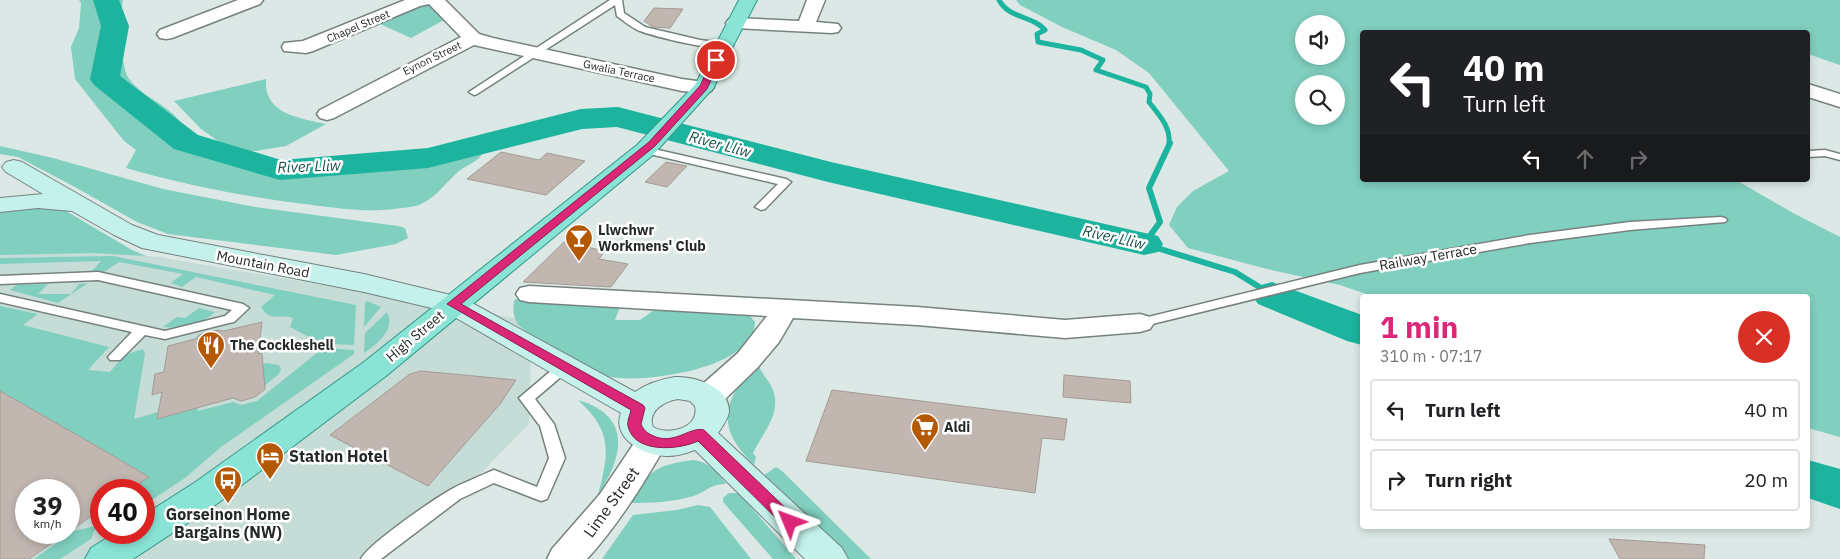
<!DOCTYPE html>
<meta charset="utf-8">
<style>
:root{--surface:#fff;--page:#f6f6f6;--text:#202124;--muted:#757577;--line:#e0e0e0;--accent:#db2777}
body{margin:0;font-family:"IBM Plex Sans",sans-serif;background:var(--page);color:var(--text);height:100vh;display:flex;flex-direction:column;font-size:19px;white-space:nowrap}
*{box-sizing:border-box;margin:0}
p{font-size:16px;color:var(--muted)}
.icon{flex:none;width:28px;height:28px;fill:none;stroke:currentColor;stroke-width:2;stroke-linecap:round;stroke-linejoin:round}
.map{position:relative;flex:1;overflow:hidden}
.panel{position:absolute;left:1360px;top:294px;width:450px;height:235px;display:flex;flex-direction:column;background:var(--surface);border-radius:5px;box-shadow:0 2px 8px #0003}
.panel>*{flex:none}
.hud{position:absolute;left:1360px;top:30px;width:450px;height:152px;border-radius:5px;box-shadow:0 2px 8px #0003;background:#202124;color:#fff;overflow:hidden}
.fabs{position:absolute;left:1295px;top:15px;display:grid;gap:10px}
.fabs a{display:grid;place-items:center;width:50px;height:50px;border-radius:50%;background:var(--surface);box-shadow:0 2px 8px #0003;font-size:25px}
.speed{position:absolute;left:15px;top:479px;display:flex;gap:10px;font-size:25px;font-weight:700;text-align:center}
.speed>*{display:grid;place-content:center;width:65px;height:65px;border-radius:50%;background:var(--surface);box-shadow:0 2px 8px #0003;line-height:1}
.speed small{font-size:12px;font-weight:400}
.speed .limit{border:8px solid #d22;background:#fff;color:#111}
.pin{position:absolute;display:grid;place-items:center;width:42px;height:42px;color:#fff;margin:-21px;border:2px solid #fff;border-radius:50%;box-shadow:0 1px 5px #0007}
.me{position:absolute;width:55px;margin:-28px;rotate:314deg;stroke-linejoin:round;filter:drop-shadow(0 0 4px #0008)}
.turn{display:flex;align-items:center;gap:18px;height:105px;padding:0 20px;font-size:22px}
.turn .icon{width:65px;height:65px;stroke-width:2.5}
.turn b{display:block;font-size:35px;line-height:42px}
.lanes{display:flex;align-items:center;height:48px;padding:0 20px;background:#0003;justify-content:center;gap:25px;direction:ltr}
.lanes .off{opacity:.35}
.round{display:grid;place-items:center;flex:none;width:52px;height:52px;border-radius:26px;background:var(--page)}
.overview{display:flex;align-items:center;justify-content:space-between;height:85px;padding:0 20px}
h1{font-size:30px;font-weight:700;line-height:38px;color:var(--accent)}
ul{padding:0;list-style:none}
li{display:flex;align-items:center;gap:15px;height:62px;margin:0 10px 8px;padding:0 10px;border:2px solid var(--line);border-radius:5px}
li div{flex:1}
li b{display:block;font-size:19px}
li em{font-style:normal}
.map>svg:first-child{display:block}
.built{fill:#c6dcd7;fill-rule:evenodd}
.green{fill:#80cfbf;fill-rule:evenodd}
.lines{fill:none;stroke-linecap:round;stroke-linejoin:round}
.stream-far1{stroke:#1cb49e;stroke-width:5}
.stream{stroke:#1cb49e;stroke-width:6}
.river{fill:#1cb49e;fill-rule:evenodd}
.building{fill:#c1b6b0;stroke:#a49a94}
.lane-casing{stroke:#76827f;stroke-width:3}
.street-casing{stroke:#76827f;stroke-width:3}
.secondary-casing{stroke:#76827f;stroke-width:2}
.primary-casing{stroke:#329787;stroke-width:2}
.lane{fill:#fff;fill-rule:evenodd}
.street{fill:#fff;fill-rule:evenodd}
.secondary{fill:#c4f2ea;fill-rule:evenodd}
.primary{fill:#89e4d6;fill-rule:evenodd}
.route{fill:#db2777;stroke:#8e194d}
.labels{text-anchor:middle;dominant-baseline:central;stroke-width:5;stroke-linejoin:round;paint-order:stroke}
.far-street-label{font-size:11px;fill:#242928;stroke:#fff}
.poi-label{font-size:14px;font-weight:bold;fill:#242928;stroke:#fff;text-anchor:start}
.street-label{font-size:14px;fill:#242928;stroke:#fff}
.water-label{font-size:15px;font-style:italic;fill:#175047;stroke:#fff}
.near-poi-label{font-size:16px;font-weight:bold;fill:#242928;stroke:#fff;text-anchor:start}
.near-street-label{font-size:16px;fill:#242928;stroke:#fff}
</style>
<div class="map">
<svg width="1840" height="559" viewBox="0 0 1840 559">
<rect width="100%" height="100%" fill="#dbe8e5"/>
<path class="built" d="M0 243 159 257 532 321 529 424 447 508 384 559H0ZM26 490H69V532H26ZM101 490H144V532H101Z"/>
<path class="green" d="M79 0H123C120 15 120 67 129 79 140 94 160 102 173 114 183 123 189 135 199 142 257 182 328 175 394 168 405 166 415 167 425 165 445 162 462 151 484 151 479 162 466 165 458 172 445 183 437 197 421 204 416 207 408 207 402 208 369 213 345 209 312 205 249 197 187 186 126 168L136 150 124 141 75 79 71 47 79 28 81 3Z
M1016 0H1840V65L1808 54V32H1362V180H1736L1793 213 1840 237V437L1808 428V296H1372L1340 285 1267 269 1188 248 1169 225 1177 207 1193 191 1229 171 1149 73 1116 50 1062 27 1020 5ZM1304 24H1336V56H1304ZM1304 84H1336V116H1304Z
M429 4 444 20 411 38 378 23 415 6Z
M266 79C263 114 300 118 326 124L286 146 244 153 218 141 201 129 174 101Z
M0 146 53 158 163 189 255 207 398 226 405 228 408 238 396 244 336 255 168 234 137 222 73 186 18 157 0 154Z
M17 207 51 208 66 211 132 250 146 256 94 253 0 255V210Z
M113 256 356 305 354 345 306 343 309 337 290 327 293 318C280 313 270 323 261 307L275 295 196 277 182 287 171 283 183 274 119 262 104 272 92 271 101 261 0 264V258Z
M88 283 58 303 10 290 16 285 48 284 38 294H71L79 284Z
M515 299 613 304 620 307 615 320H640L657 308 735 312 749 315 755 322C755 367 654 381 621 378 615 378 608 377 603 374 587 368 527 336 518 324 513 317 512 307 515 299Z
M367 301 381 307 364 327 365 303Z
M0 306 38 314 23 325 109 347 88 370 110 372 124 355 143 349 145 354 134 419 158 412 157 419 198 408V411L233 402 241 405 257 401 323 348 354 350V354L221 447 185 478 144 505V490H129L148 476 7 395 0 399Z
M199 308 215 312C203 324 179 329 163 327L177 317 185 318Z
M387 312C396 329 377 345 364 353L365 333Z
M758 362C760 374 769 379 773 390 782 414 762 434 753 453L756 457 754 465C714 426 723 400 758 362Z
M266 363 279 365 281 369 279 374 264 386 257 367Z
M578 400C633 416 623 457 598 495 609 452 613 432 578 400Z
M693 460C709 462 717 471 726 484 709 484 706 493 690 497 672 502 650 503 632 503 647 470 657 465 693 460Z
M776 467 782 471 871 559H843L763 476Z
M729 493H738L745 500 796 559H773L723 502V498Z
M698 505 710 507 751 559H602L633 515 677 510Z
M96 526 91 539 60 559H34L74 531Z"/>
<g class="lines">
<path class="stream-far1" d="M999 0C1009 19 1032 15 1045 30L1037 34 1038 42 1081 50 1103 60 1096 70 1146 87 1150 94 1149 102C1159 115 1171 127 1169 144"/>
<path class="stream" d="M1170 143 1149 188 1160 222 1144 244 1235 272 1269 293"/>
<path class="river" d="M93 0H119L129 26 120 76 198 135 281 160 428 148 581 109 618 107 831 162 1158 236 1163 244 1158 252 1144 255 828 182 617 127 582 129 428 168 280 180 174 149 94 85 90 79 101 26Z
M1272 282 1362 315V345L1347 341 1258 304 1252 295 1258 286Z
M1808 460 1840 469V509L1808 498Z"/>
</g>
<path class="building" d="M654 8 683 9 670 28 653 27 644 21Z
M501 152 539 160 547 153 585 161 546 195 467 179Z
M666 162 687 166 667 187 645 182Z
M564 242 605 251 599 259 628 264 611 287 523 282Z
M262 322 258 354 262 353 265 389 255 397 241 401 233 398 157 419 162 392 152 395 155 374 164 372 168 346 195 339 199 335 218 330 224 331Z
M421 371 516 380 500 404 428 486 330 435 410 374Z
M1064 375 1130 381 1131 403 1063 397Z
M832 390 1067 419 1064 440 1042 438 1035 493 806 461Z
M0 391 98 447 149 477 129 490H101V509L69 532V490H26V532H68L29 559H0Z
M1609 539 1705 545 1704 559H1620Z"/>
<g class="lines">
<g class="lane-casing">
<path id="lane" d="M610 0H622L624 13 645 27 700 40 723 43 727 46C719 53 653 36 640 31 632 28 624 21 617 16L615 5 477 94 474 95 469 92Z
M645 147 786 179 791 182 765 209 761 210 755 207 778 184 641 152 640 150Z
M1825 150 1840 154V160L1825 156 1808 157V151Z
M1721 217 1725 218 1727 220 1725 222 1630 230 1530 243 1360 273 1140 327 1133 323 1140 319 1360 265 1530 235 1630 222Z
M98 272 243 304 249 308 234 322 229 323 165 339 145 335 120 360H110L108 357 132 332 0 302V294L165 331 225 316 232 310 98 280 0 284V276Z
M564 362 569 364 571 367 569 370 535 399 554 424 565 458 547 499 541 501 494 483 460 499 381 559H361C367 545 434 499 450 490 462 483 476 478 489 472L494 470 537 487 549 458 540 426 519 398 559 364Z"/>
</g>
<g class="street-casing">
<path id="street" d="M238 0H263L260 4 172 38 166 39 160 38 157 34 160 30Z
M405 0H445L479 34 493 38 682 79 711 83 714 87 711 91 704 93 682 91 474 45 334 118 327 120 320 118 317 114 320 110 461 37 429 4 420 6 313 51 306 53 284 51 282 47 284 43 303 41Z
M807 0H825L816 22 838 24 841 28 838 32 832 33 735 28 729 27 726 23 729 19 735 18 799 21Z
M1808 84 1840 94V107L1808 97Z
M529 286 917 307 1065 320 1140 314 1150 317 1154 323 1150 329 1140 332 1065 338 917 325 793 318 779 342 758 367 719 405 708 408 697 405 693 397 697 389 738 353 767 316 529 302 520 300 516 294 520 288Z
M652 429 663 433 668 441C645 482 619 524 587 559H547L552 549 600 494 641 433Z"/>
</g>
<g class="secondary-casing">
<path id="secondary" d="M14 160 22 162 132 225 158 235 364 274 463 298 635 392C646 384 662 379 675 377 695 376 730 387 729 412 728 419 722 427 718 433L842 548 848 559H805L695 450C687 453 677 456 668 456 646 457 611 439 621 413L444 311 364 292 142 248 114 235 72 211 38 208 0 212V198L43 194 6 172 2 167 6 162ZM678 399 690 401 695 406C700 428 669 436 653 427 647 411 665 401 678 399Z"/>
</g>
<g class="primary-casing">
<path id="primary" d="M739 0H757L733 46 714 87 653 155 386 376 218 503 133 559H85L91 548 116 532H144V515L194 483 364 362 637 145 695 85Z"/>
</g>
<use href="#lane" class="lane"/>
<use href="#street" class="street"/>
<use href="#secondary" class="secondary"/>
<use href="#primary" class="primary"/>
</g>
<path class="route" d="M713 58 720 60 707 89 655 146 461 304 643 405 645 408 641 424C644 432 649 434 656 437 676 444 691 426 704 430L795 517 797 522 795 526 790 527 784 526 698 441C679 450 634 454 628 426 627 421 630 415 631 410L447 304 649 142 700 86Z"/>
<defs>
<g id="bar-pin" transform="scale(1.4375)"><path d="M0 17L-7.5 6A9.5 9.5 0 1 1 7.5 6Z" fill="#b55803" stroke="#fff"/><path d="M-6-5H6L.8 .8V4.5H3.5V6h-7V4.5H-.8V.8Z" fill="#fff"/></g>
<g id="restaurant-pin" transform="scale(1.4375)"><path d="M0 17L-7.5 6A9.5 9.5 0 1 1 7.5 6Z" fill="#b55803" stroke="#fff"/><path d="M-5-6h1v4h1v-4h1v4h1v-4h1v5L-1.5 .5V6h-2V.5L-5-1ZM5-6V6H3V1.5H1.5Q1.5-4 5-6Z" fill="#fff"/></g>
<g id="supermarket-pin" transform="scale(1.4375)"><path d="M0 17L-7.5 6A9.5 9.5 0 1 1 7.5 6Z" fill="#b55803" stroke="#fff"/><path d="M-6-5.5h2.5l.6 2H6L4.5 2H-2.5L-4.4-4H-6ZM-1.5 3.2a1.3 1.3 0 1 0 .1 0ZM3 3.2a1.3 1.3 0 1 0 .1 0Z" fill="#fff"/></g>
<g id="hotel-pin" transform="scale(1.4375)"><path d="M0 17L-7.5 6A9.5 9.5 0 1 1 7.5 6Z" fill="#b55803" stroke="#fff"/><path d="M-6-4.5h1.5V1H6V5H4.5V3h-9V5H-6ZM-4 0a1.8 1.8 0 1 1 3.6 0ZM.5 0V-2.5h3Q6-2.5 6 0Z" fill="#fff"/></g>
<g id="bus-pin" transform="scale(1.4375)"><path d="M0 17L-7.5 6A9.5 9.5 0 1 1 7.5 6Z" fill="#b55803" stroke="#fff"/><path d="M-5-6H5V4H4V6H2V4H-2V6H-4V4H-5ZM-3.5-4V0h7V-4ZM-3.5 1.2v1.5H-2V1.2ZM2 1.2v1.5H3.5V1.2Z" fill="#fff"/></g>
</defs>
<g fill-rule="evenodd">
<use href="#bar-pin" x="579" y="238"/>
<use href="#restaurant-pin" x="211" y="345"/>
<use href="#supermarket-pin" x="925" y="427"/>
<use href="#hotel-pin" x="270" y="456"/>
<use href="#bus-pin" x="228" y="480"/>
</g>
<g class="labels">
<g class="far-street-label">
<text transform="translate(358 26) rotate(-23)">Chapel Street</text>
<text transform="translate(432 58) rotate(-26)">Eynon Street</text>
<text transform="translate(619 71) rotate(12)">Gwalia Terrace</text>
</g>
<g class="poi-label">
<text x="598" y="230">Llwchwr<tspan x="598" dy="16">Workmens' Club</tspan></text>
<text x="230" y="345">The Cockleshell</text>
<text x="944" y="427">Aldi</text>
</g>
<g class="street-label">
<text transform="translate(1428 257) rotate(-10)">Railway Terrace</text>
<text transform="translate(263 264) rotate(11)">Mountain Road</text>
<text transform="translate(415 336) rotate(-40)">High Street</text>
</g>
<g class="water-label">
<text transform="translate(720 144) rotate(15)">River Lliw</text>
<text transform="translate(309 166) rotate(-2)">River Lliw</text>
<text transform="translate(1114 237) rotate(13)">River Lliw</text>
</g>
<g class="near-poi-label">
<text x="289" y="456">Station Hotel</text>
<text x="228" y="514" text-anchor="middle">Gorseinon Home<tspan x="228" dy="18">Bargains (NW)</tspan></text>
</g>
<g class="near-street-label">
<text transform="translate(611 502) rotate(-54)">Lime Street</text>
</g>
</g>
</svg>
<div class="fabs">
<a><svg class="icon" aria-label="sound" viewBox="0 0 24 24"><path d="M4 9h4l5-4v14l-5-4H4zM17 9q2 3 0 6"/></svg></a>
<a><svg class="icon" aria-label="search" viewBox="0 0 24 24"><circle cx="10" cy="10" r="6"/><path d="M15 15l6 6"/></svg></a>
</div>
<div class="speed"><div>39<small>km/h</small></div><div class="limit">40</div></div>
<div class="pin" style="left:716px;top:60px;background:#d93025"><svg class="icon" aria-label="arrive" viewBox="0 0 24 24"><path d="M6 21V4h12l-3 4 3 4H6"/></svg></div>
<svg class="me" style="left:790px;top:522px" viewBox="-20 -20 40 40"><path d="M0-17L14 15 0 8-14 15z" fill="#db2777" stroke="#fff" stroke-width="4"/></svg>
<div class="hud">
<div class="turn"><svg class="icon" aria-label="left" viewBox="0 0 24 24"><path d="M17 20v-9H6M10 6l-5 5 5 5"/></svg><div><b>40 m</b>Turn left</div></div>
<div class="lanes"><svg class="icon" aria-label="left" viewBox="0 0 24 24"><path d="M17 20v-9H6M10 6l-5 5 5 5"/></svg><svg class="icon off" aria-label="ahead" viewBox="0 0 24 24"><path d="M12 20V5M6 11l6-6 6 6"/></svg><svg class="icon off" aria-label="right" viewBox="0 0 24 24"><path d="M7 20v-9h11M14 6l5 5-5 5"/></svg></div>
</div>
<section class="panel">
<div class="overview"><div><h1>1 min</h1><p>310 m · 07:17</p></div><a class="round" style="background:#d93025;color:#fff"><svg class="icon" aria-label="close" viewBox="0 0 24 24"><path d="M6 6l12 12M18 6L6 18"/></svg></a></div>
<ul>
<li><svg class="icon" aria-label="left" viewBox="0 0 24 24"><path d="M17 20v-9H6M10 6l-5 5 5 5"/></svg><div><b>Turn left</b></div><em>40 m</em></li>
<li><svg class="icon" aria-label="right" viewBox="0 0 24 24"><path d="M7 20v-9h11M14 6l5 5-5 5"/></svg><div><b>Turn right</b></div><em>20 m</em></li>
</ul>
</section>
</div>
